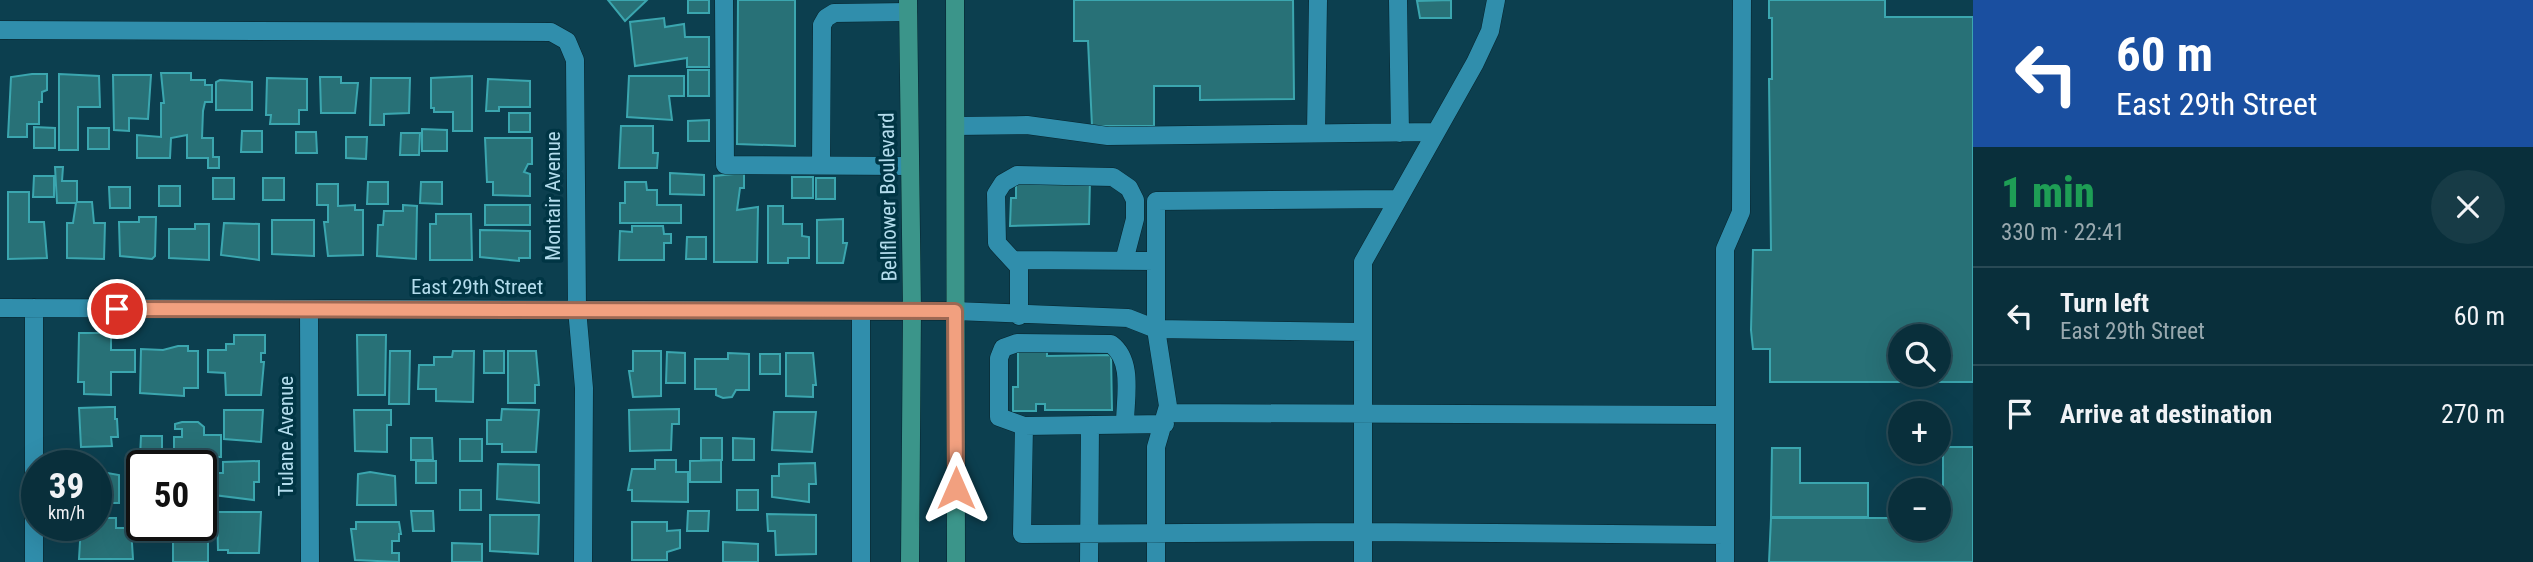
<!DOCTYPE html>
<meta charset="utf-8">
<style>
:root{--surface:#092f3b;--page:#173b46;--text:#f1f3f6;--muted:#99a9af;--line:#294a55}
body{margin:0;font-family:"Roboto Condensed",sans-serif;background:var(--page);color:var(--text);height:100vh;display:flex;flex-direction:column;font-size:26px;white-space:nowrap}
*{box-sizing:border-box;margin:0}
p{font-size:23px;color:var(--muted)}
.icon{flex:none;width:38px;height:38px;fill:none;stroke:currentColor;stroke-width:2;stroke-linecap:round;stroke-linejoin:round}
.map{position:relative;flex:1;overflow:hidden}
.drawer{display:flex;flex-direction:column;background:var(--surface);width:560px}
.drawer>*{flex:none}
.top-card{background:#1a4fa0;color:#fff;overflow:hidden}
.tools{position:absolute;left:1888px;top:324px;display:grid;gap:14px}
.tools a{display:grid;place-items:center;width:63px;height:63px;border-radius:50%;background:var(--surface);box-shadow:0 7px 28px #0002,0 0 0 2px var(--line);font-size:35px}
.speed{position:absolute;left:21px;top:450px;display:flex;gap:14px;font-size:35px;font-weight:700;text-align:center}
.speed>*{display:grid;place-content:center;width:91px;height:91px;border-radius:50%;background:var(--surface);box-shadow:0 7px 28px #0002,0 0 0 2px var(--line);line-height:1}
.speed small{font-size:18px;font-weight:400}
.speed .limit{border:4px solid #111;border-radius:10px;background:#fff;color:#111}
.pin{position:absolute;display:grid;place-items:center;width:60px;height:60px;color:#fff;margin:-30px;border:4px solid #fff;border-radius:50%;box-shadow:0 2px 7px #0007}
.me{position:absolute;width:77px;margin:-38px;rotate:0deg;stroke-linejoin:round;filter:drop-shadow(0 0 5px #0008)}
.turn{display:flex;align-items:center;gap:24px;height:147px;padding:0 28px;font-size:32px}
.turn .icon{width:91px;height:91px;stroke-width:2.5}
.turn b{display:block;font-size:49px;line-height:60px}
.round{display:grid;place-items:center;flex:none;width:74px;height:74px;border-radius:37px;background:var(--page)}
.summary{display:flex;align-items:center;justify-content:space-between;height:119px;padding:0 28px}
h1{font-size:42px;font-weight:800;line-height:52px;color:#1e9e55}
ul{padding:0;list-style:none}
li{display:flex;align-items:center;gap:21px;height:98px;padding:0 28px;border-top:2px solid var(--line)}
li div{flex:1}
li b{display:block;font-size:26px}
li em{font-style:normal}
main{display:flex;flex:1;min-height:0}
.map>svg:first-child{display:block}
.building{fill:#287177;stroke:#3ba6af;stroke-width:2;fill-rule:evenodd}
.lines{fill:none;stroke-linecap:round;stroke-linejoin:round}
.minor-casing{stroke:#07242d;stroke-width:19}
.major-casing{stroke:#07242d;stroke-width:19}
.minor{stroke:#308eac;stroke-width:18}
.major{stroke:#3b958a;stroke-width:18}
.route-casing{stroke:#9d6853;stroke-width:18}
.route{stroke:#f2a07f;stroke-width:12}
.labels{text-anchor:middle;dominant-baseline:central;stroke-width:7;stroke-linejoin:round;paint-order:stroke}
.street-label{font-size:21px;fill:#b3dcec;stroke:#003544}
</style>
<main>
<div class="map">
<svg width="1973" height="562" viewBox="0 0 1973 562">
<rect width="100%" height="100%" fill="#0c3f4f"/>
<path class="building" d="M608 0H647L625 21Z
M688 0H709V13H688Z
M738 0H795V146L737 144Z
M1074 0H1293L1294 99 1200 100V86H1154V126H1092L1088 41H1074Z
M1451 0V18H1420L1417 1Z
M1769 0H1885V17H1973V382H1770V349H1753L1751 330 1753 250H1771L1769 79H1772V18H1769ZM1900 336H1939V374H1900Z
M664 18 665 27 684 24 685 37H709V67H687V58L635 66 630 22Z
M688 70H709V96H688Z
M161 73H191V80H205V85H212V102H205L203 111 202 138H213V157H219V168H208V158H187V135L171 138 170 158H137V135L161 137V103H164Z
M32 74H47V90L42 92V102H39V124H27V137H8L11 77Z
M59 74 99 76 100 107H78V150H59Z
M113 75H151L148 119 129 118V131L114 130Z
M472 76V131H453V112H434V108H431V78Z
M629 76H684V96H669L672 120 627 117Z
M320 77H341V83H358L355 113H321Z
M267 78 307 79V110H299V124H270L271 115H266Z
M371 78H410L409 113 384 114V125H370Z
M488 79 530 81V107H499V111H486Z
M220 80 252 82V110H216V82Z
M509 113H530V132H509Z
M709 120V141H688V121Z
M621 126H653V153H658L657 168H619Z
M34 127 55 128V148H34Z
M88 128H109V149H88Z
M422 129 447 130V151H422Z
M242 131H262V152H241Z
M296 132H316L317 153H296Z
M401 133H420L419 155H400Z
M346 137H367L366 159 346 158Z
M485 138H532V164H528L524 172 530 174V196L493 195V182H487Z
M55 167H63L62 181H77V202H92L94 223H105L104 259 67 258V223H73L76 203H57Z
M670 173 704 175V195L670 194Z
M734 174H744V188H740L737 210 758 207 757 262H714V176Z
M34 176H54V197H33Z
M792 177H813V198H792Z
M213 178H234V199H213Z
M263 178H284V200H263Z
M816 178H835V199H816Z
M1090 180 1089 224 1010 226 1011 198H1016V182Z
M368 182H388V204H367Z
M421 182H442V204L420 203Z
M625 182H646L647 190H657V205H681V223H620V203H625Z
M317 184H338V206L355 205V210H363V255L328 256 324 222H328V205H317Z
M159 186H180V206H159Z
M109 187H130V208H110Z
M8 192H29V222H44L47 258 8 259Z
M403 205 417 206 416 259 377 256 378 225H383L384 211H403Z
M485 205H530V225H485Z
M768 206H783V224H802V236L809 237V258H788V263H768Z
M436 214H471L472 260H430V224H436Z
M139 217H156L155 256 152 259 120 256 119 222H139Z
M843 219V243H847L843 263H817V220Z
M272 220H314V256L272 254Z
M224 223 259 224V260L221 255Z
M195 224H209V260L169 258V229H195Z
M632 226H663L664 234H671V243H664V260H619L620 231 632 232Z
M480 230 530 231V258H519V261L480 257Z
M687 237H706V259H686Z
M79 333H111V350H135V372H111V395L84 394V382H78Z
M234 335H265V353H261V362H264L261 395H226L225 373 208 372V350H226V344H234Z
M357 335H386L385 395H358Z
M178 346H188V351H198V388H184V396L140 393 141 349 163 350Z
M1047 347V356L1111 355 1112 410H1045V404H1036V411H1013V387H1018V351Z
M390 351H410L409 404H389Z
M453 351H474L473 402 436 401V389H418L419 365H434V357H452Z
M484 351H504V373H484Z
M508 351H536L539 385H535V403H508Z
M633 351H661V396L633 397 629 371H633Z
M667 352 685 353V383H666Z
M728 353 749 354V390H736L732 397 723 398 716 395V389H695V359H728Z
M786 353H813L816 385H813V397L786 396Z
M760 354H780V374H760Z
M109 407H115V419H117L118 437H111L112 446 81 447 79 408Z
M502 409 539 410 536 452H502V444H487V420H501Z
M679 409V424H672L671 450 630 451 629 410Z
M224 410H263L261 442 224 439Z
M354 410H391V425H387V452L355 451Z
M774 412H816L812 452 772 450Z
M182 422H198L204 427V435H221V457H174V437H182V429H175V424Z
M141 436H162V457H140Z
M411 438H432L433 460H411Z
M701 438H722V460H701Z
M733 438 754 439V460H733Z
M460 439H482V461H460Z
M1943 447H1973V562H1769L1771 518H1900V528H1939V519H1943Z
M1772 448H1800V483H1868V517H1771Z
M141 459H162V466H142L141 479Z
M655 460H676V472H688V502L632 501V490H628L632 469H655Z
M721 460V482H690V461Z
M259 461V482H254V500L214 495V473H223V462Z
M416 461H436V483H416Z
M815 463 816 484H809V502L772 497V476H779V464Z
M498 464 539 465V503L497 499Z
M96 471 119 475V503H96Z
M370 472 395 476 396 505H357L358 474Z
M460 490H481V510H460Z
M737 490H758V510H737Z
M137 508H142V525H168V531L137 530Z
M411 511H433L434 531H413Z
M688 511H709L708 531H687Z
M217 512H261L259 553H228V550H218Z
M767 514 816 515V554L776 555 775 531H768Z
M490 515H539L538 554 490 551Z
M96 518H116V528H131L133 559H79L81 525H96Z
M356 522H399L401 534H399V541H392V553H399V562L355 560 351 529H356Z
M632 522H667V531L680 530V548L667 552V560H632Z
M173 541H208V562H173Z
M723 542 758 544V562H723Z
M452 543 482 544V562H452Z"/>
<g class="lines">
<g class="minor-casing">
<path id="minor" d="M724 0 725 165 909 166
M1398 0 1400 133
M0 30 551 32 567 41 575 60 577 309 584 388 583 562
M956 126 1027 125 1108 136 1435 132
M1316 133 1318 0
M821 165 822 25 826 18 834 13 908 12
M1014 260 1156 261
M0 308 955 311 1128 318 1156 329 1363 332
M309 311 310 562
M1019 316V267L997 243 996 194 1003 183 1017 175 1113 177 1129 188 1135 200V219L1124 261
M1167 413 1725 415
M1165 424 1024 426 1022 534 1363 532 1725 535
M1024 426 999 417V358L1003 348 1017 343 1111 344C1134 361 1125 398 1125 424
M34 562V308
M861 562V311
M1089 562 1090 425
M1156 562V447L1168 406 1156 329V201L1397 199
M1363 562V262L1475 63 1490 31 1496 0
M1725 562V249L1741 212 1742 0"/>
</g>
<g class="major-casing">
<path id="major" d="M908 0 912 311 910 562
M955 0 956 562"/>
</g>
<use href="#minor" class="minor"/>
<use href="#major" class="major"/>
</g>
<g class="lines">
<g class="route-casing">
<path id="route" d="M117 309 955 311 956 488"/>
</g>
<use href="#route" class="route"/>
</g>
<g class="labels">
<g class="street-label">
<text transform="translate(553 196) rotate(-90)">Montair Avenue</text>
<text transform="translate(888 197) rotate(-91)">Bellflower Boulevard</text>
<text x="477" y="287">East 29th Street</text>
<text transform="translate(286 436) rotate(-90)">Tulane Avenue</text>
</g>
</g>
</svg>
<div class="tools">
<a><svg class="icon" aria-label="search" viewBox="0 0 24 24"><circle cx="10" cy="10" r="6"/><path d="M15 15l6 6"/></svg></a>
<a>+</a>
<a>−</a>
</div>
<div class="speed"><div>39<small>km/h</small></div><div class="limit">50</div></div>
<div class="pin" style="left:117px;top:309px;background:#d93025"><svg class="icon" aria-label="arrive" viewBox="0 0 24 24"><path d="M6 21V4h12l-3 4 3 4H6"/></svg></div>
<svg class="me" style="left:956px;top:488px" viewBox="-20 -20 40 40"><path d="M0-17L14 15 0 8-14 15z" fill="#f2a07f" stroke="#fff" stroke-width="4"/></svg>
</div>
<section class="drawer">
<div class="top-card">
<div class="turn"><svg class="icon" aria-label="left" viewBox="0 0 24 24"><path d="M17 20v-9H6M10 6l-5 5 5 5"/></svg><div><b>60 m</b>East 29th Street</div></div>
</div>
<div class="summary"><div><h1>1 min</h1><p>330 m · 22:41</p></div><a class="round"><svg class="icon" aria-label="close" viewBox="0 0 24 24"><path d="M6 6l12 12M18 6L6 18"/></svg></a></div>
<ul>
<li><svg class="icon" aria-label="left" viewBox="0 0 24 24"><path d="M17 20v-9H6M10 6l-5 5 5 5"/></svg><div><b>Turn left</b><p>East 29th Street</p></div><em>60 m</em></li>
<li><svg class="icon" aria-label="arrive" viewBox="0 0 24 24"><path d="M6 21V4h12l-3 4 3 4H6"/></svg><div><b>Arrive at destination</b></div><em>270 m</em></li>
</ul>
</section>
</main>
